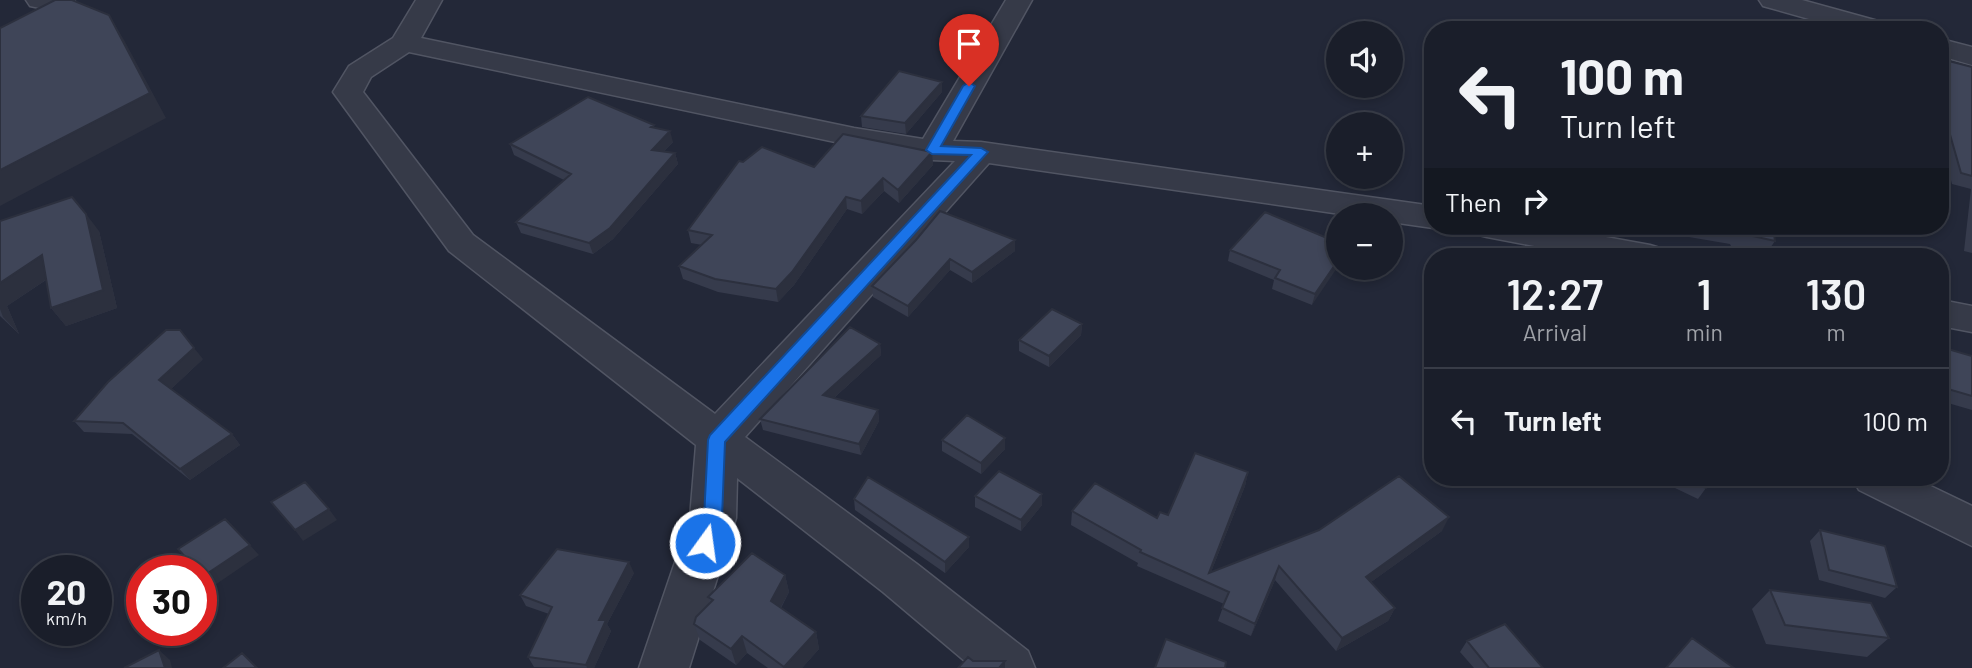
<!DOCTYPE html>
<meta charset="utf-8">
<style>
:root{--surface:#1a1e2a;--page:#272b36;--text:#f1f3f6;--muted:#9fa2a8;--line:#383c47}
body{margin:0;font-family:Barlow,sans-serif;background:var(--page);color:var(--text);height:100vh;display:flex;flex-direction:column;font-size:26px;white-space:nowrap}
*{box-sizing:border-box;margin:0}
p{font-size:23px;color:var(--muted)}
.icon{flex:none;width:38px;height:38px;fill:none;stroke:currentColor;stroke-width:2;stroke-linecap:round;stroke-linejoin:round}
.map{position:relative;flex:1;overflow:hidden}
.drawer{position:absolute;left:1424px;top:248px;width:525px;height:238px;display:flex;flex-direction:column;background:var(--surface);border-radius:28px;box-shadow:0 4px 10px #0003,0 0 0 2px var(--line)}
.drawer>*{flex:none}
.top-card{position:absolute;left:1424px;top:21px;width:525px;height:214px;border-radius:28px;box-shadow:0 4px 10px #0003,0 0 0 2px var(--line);background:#1a1e2a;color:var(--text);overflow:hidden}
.fabs{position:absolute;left:1326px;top:21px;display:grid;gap:14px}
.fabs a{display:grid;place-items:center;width:77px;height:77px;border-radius:50%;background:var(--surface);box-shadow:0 4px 10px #0003,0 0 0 2px var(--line);font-size:35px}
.speed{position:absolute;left:21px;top:555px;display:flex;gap:14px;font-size:35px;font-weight:700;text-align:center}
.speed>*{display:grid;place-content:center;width:91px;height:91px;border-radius:50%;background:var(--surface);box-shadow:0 4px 10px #0003,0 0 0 2px var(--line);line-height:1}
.speed small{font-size:18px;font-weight:400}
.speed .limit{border:10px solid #d22;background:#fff;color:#111}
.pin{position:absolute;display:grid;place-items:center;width:60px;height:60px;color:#fff;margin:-72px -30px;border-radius:50% 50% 50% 0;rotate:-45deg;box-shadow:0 0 7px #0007}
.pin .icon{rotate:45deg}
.me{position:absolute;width:77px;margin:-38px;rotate:14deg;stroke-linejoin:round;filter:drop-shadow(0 0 5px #0008)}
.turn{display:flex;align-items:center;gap:24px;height:147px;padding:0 21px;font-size:32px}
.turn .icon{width:91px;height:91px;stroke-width:2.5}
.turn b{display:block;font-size:49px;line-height:60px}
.then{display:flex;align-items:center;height:66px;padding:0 21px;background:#0003;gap:14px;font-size:26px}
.eta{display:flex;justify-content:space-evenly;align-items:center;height:119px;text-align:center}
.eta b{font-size:42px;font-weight:600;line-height:49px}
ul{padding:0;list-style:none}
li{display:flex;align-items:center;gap:21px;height:105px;padding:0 21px;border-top:2px solid var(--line)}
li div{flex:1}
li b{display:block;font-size:26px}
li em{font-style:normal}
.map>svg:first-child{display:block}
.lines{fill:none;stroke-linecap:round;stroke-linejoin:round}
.minor-casing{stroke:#515563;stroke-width:3}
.tertiary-casing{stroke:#515563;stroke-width:3}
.minor{fill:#363a48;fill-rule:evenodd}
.tertiary{fill:#363a48;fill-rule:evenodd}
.wall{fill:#363b4c}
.shaded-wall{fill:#2c303e}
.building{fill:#3f4558;stroke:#2c303e;stroke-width:2}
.route{fill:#1a73e8;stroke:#114b97;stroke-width:2}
</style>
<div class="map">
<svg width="1972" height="668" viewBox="0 0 1972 668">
<rect width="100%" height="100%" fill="#232838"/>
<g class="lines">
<g class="minor-casing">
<path id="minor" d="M26 0H74L77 5 73 11 64 13 30 6Z
M416 0H442L421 38 854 128 923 139 1006 0H1032L953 141 981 142 1433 206V226H1441L1433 228 1391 222V215H1347L989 163 745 437 917 564 1028 651 1035 668H973L883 592 737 478 736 518 689 668H639L690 518 696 445 449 251 333 92 349 66 393 38ZM409 52 854 146 932 160 955 161 715 414 473 235 363 92 371 77Z
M1470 226H1545L1650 245 1663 249 1668 257H1591L1487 237 1475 234Z
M1941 300 1972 306V332L1941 326Z
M1852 478H1914L1972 506V546L1859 490Z"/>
</g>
<g class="tertiary-casing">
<path id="tertiary" d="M1759 0H1802L1889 24 1893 30H1848L1763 6Z
M1941 39 1972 47V65L1941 56Z"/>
</g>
<use href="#minor" class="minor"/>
<use href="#tertiary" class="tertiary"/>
</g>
<path class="wall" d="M1941 59 1972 67V253L1964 251 1971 189 1952 184 1941 142Z
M942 92 906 134 862 127 861 116Z
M654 125V128L673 142 664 151 675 153 678 164 613 239 593 254 521 233 516 222 564 180 514 155 510 144Z
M932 152 933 165 899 203 884 191 862 214 847 209 794 285 778 302 718 292 683 279 679 266 702 245 691 243 688 230 814 167Z
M0 221 99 231 117 308 66 326 51 308 46 280 7 306 19 334 0 316Z
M1641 226H1773L1775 241 1766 254 1731 246 1730 244 1642 229Z
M916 240H1015V251L972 283 950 270 908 317 873 297 872 286Z
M1339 243 1312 305 1272 289 1274 280 1228 261 1230 250Z
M1082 324 1081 335 1049 367 1019 351V340Z
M880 344 881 355 834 398 878 410 879 421 861 455 763 430 760 419Z
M1941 347 1972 356V410L1941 401Z
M203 359 171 389 232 434 240 445 190 480 132 434 84 432 74 421Z
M1005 438V449L981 474 942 451V440Z
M1248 472 1245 486 1211 572 1442 531 1371 582 1395 608 1388 621 1336 651 1275 580 1251 636 1218 621 1224 604 1137 566 1138 563 1071 525 1072 511 1157 518 1168 515Z
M1654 478H1711L1706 488 1698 499Z
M1042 494V505L1021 531 975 507V496Z
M854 499 969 547 945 573 855 510Z
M1820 530 1897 587 1885 598 1819 580 1810 541Z
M634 573 607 624 611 631 594 668 534 667 528 657 549 614 526 606 520 595Z
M785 575 789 592 781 608 816 632 819 649 802 668H768L747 653 736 665 700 640 694 624 710 603 708 597Z
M1770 590 1889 638 1867 657 1766 644 1752 609Z
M1467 641 1543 668H1474L1460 652Z"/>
<path class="shaded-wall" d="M109 15 124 40 166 118 0 206V170Z
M942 82V92L906 134 905 123Z
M670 131 673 142 655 160 652 150Z
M932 152 933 165 899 203 898 190Z
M675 153 678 164 613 239 593 254 589 243Z
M883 178 884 191 862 214 861 201Z
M846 197 847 209 794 285 778 302 776 289Z
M86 214 99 231 117 308 66 326 51 308Z
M1015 240V251L972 283V272Z
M42 255 56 273 7 306 19 334 3 317 0 309V283Z
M950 259V270L908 317V306Z
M1339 259V265L1312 305 1315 294Z
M1082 324 1081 335 1049 367V356Z
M880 344 881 355 825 406 823 395Z
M194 348 203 359 168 392 159 380Z
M878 410 879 421 861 455 859 444Z
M232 434 240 445 190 480 180 469Z
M1005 438V449L981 474V463Z
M1248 472 1245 486 1207 582 1209 573Z
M1042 494V505L1021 531V520Z
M329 509 337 520 303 541 295 530Z
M1449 517 1442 531 1360 590 1366 577Z
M969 537V547L945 573V562Z
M250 545 259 555 212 587 202 577Z
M629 562 634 573 607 624 611 631 594 668H587L586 665 599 620Z
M1279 566 1275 580 1251 636 1255 624Z
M785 575 789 592 775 618 771 601Z
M1395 608 1388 621 1336 651 1342 638Z
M816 632 819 649 802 668H784Z
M742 636 747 653 736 665 731 649Z
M159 650 170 660 172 668H165Z
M1005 661V668H999Z"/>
<path class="building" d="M55 0H72L109 15 150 93 0 170V28Z
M1941 59 1972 67V176L1961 173 1941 103Z
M899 71 942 82 905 123 861 116Z
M588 97 654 125 651 127 670 131 652 150 675 153 610 228 589 243 516 222 571 174 510 144Z
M843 134 932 152 898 190 883 178 861 201 846 197 792 272 776 289 715 279 679 266 712 235 688 230 739 161 743 162 762 147 814 167Z
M72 197 86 214 103 290 51 308 42 255 0 283V221Z
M940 211 1015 240 972 272 950 259 908 306 872 286 916 240Z
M1265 212 1339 243V259L1315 294 1275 278 1280 270 1230 250Z
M1712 226H1773L1775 241 1739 233V230Z
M1052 309 1082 324 1049 356 1019 340Z
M850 327 880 344 823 395 878 410 859 444 760 419Z
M166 330H180L194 348 159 380 232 434 180 469 123 423 74 421 108 382Z
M1941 347 1972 356V396L1941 387Z
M967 415 1005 438 981 463 942 440Z
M1195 453 1248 472 1209 573 1319 530 1399 476 1449 517 1366 577 1395 608 1342 638 1279 566 1255 624 1222 608 1229 592 1140 552 1141 550 1072 511 1095 483 1157 518 1160 512 1168 515Z
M999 471 1042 494 1021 520 975 496Z
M868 477 969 537 945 562 854 499Z
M1684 478H1711L1706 488Z
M305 482 329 509 295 530 271 502Z
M225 519 250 545 202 577 201 575V570H197L178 549Z
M1820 530 1885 546 1897 587 1829 570Z
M557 549 629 562 599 620H606L586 665 528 657 552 607 520 595Z
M752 553 785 575 771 601 816 632 784 667 742 636 731 649 694 624 696 617 713 600 708 597Z
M1770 590 1871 603 1889 638 1785 625Z
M1505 624 1543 668H1489L1467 641Z
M1692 638 1734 668H1666Z
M1166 639 1226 662 1225 668H1155Z
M159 650 165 668H124Z
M242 653 257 668H223Z
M968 657 973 661H1005L999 668H958Z"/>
<path class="route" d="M969 82 975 86 941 146 981 148 988 152 725 442 722 518 712 549 705 551 698 549 695 543 704 518 708 440 710 435 971 155 932 154 926 150 963 86Z"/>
</svg>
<div class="fabs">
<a><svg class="icon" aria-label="sound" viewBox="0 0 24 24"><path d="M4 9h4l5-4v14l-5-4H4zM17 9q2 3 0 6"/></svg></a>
<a>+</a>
<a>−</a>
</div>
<div class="speed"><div>20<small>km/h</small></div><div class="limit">30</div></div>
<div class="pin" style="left:969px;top:86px;background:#d93025"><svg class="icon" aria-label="arrive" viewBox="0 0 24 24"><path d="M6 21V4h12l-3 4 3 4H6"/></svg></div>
<svg class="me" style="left:705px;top:543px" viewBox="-20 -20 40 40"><circle r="17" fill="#1a73e8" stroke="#fff" stroke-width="3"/><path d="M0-11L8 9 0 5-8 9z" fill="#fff"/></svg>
<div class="top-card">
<div class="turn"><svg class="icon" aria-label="left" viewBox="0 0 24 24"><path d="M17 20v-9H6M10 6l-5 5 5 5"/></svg><div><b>100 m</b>Turn left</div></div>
<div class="then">Then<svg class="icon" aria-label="right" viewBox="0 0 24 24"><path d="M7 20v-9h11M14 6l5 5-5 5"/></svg></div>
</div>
<section class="drawer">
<div class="eta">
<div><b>12:27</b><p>Arrival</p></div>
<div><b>1</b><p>min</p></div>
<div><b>130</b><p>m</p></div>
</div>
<ul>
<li><svg class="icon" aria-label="left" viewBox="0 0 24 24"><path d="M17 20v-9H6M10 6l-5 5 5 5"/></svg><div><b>Turn left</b></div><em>100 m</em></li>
</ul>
</section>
</div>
